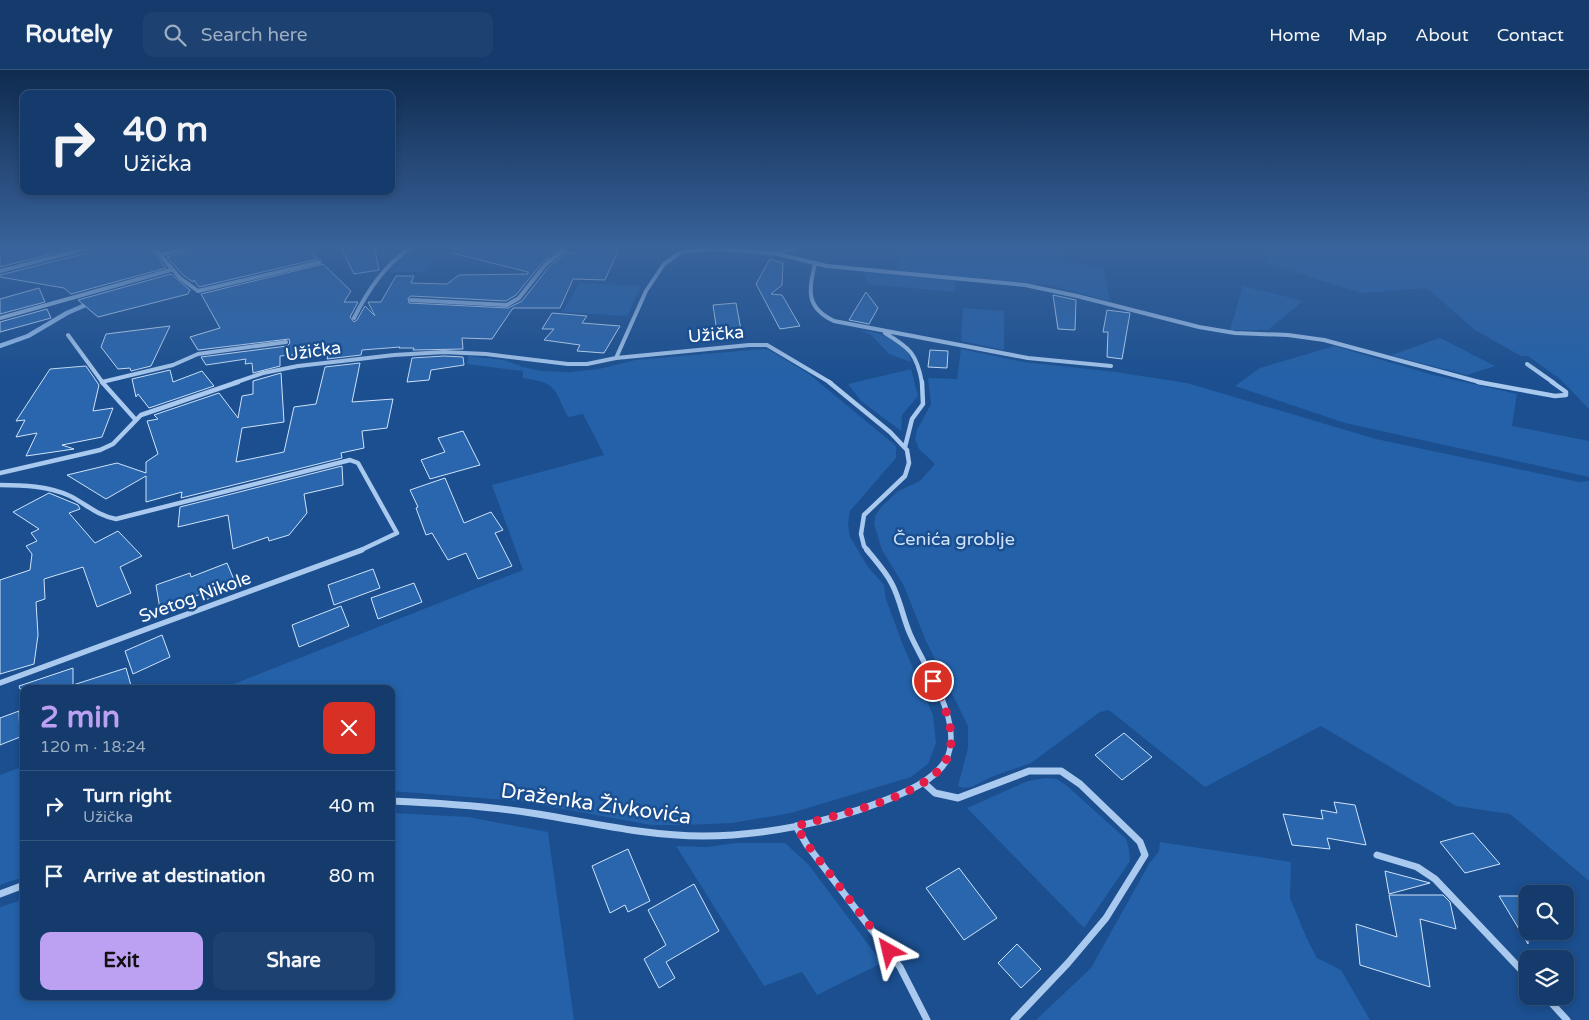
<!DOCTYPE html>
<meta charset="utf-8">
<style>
:root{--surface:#143b6b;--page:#1d4271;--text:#f1f3f6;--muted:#9dadc1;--line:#33557e;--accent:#bca0f2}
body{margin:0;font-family:"Varela Round",sans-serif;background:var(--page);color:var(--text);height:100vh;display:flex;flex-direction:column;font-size:19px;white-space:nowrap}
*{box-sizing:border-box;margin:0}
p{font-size:16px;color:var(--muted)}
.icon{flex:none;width:28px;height:28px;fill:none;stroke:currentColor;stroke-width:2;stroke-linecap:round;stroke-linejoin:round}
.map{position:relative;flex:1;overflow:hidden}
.details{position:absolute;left:20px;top:615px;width:375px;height:315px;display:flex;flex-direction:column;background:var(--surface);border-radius:10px;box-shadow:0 2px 8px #0003,0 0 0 1px var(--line)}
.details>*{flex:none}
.banner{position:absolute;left:20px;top:20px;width:375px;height:105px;border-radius:10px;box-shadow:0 2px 8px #0003,0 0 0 1px var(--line);background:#143b6b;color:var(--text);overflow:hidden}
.tools{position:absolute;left:1519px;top:815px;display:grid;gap:10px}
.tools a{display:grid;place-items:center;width:55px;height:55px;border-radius:10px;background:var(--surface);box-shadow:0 2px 8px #0003,0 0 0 1px var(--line);font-size:25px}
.pin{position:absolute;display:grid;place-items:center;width:42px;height:42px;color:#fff;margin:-21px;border:2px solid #fff;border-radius:50%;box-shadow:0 1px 5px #0007}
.me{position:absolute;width:55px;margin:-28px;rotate:323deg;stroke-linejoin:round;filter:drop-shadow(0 0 4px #0008)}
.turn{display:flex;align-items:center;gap:18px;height:105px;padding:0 20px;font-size:22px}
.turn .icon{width:65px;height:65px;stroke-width:2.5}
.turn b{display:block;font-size:35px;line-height:42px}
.round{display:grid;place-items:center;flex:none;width:52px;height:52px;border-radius:10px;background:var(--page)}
.overview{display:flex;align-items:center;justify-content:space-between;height:85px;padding:0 20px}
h1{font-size:30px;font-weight:700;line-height:38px;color:var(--accent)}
.primary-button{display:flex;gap:10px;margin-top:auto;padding:10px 20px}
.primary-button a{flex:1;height:58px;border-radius:10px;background:var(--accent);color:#111;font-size:20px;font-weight:700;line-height:58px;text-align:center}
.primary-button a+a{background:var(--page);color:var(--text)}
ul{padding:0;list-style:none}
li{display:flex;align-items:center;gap:15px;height:70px;padding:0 20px;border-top:1px solid var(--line)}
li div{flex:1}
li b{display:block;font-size:19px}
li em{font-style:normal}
header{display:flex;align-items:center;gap:30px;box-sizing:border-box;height:70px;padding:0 25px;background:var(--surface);border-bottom:1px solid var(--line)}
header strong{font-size:24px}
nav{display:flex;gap:28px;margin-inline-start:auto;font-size:18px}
.search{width:350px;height:45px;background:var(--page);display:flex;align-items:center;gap:12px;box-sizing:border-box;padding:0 18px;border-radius:10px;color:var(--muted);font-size:19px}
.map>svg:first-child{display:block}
.green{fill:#2461a8}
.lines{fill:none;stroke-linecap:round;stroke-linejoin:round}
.stream{stroke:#9cc4f0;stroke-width:4.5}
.building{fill:#2a66ad;stroke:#cfe3fa}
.minor-far3{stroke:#a9c9ee;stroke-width:4}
.minor-far2{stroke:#a9c9ee;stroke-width:4.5}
.minor-far1{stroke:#a9c9ee;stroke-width:5.5}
.minor{stroke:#a9c9ee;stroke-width:7}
.route{stroke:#e11d48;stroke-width:9;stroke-dasharray:0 16.2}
.labels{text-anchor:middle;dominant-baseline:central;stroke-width:5;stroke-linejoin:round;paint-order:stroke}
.street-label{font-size:18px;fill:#fff;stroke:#1b4f8f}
.park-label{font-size:18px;fill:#cfe3fa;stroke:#1b4f8f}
.near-street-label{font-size:21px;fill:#fff;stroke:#1b4f8f}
</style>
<header>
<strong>Routely</strong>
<div class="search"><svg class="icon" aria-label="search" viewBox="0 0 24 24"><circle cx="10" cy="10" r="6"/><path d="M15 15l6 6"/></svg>Search here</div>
<nav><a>Home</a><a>Map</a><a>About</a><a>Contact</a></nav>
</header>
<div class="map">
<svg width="1589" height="950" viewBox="0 0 1589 950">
<rect width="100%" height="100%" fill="#1b4f8f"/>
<path class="green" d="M903 178H1064L1063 190 1103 198 1110 231 1048 215 896 200Z
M1271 178H1589V339L1560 309 1528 286H1521L1475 260 1427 218 1362 223 1265 193Z
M405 184 438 188 424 202H387Z
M864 202 955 209V222L868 214Z
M580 213 641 216 627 246 562 242Z
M1243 216 1303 231 1268 260H1230Z
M963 238 1004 241V280L961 271Z
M860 260C879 263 908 269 911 292L889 284 871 265Z
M1440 268 1495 296 1467 305 1391 285Z
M1334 276 1433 305 1517 324 1512 356 1589 371V407L1345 353 1235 316 1260 298Z
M763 279 769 280 809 304 896 376V388L850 441 848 455 850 467 868 497 884 515 886 529 903 575 933 645 936 673 928 694 911 707 791 743 732 753 685 755H651L519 731 391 721V619H221L523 500 492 415 604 385 583 344 568 347C553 317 557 313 523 308V301L467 294 469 286 504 290 523 297 541 301 570 302 599 299 635 290Z
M961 279 1023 292 1116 302 1187 313 1376 369 1579 412 1589 411V811L1510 744 1456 736 1321 656 1205 717 1109 640 1100 642 1031 693 991 707 972 717 963 718 958 716 968 678V656L925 569 904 516 882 480 874 454 875 446 882 436 898 421 920 411 935 394 919 379 915 369 917 360 931 334 928 308 957 309Z
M911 299 918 326 902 345 901 361 861 331 848 314Z
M24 696V807L0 815V705Z
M1045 708 1057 709 1066 715 1126 769 1129 779 1130 791 1084 858 967 738 1028 711Z
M391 743 468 747 548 762 574 950H0V837L24 829V926H391Z
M1160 772 1291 792 1290 828 1307 869 1317 888 1341 900 1370 950H1036L1091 898 1149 794 1159 781Z
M737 773H785L809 795 882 893 817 925 802 902 764 916 676 776 706 777Z"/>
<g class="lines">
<path class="stream" d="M0 276 28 266 67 243 90 233"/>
</g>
<path class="building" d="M0 178H75L0 197Z
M93 178H150L166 198 71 224 64 218 0 207V205L90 182Z
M191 178H307L318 189 199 217 194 210 193 212 183 205 167 187 188 181Z
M341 178 375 179 379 200 354 204Z
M453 178H537L557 180 542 193 516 225 506 231 411 226 408 228 409 233 508 238 522 231 548 198 567 182 576 183 577 178H619L605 210 573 209 560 238H513L492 269 462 268 463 279 413 280 414 278H399L400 277 362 280 361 285 327 289 329 282 280 286V296L253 303 252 293 245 294 246 289 206 295 201 287 287 276 290 273 289 269 198 280 190 267 220 258 201 224 323 194 351 221 344 232H358L350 247 354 252 357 250 365 236 375 246 368 232H381L396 206H414L411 213 447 214 459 205 528 204V202L452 183Z
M770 189 783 193 782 215 771 224 782 225 800 256 780 259 756 214Z
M171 204 190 220 188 224 98 247 78 230Z
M39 218 45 232 0 244V229Z
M866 222 878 238 869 254 849 250Z
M1053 225 1076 230 1075 260 1058 259Z
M736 233 741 260 717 262 713 235Z
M47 239 51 248 0 262V252Z
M1107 240 1130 243 1122 289 1107 287 1108 262H1103Z
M552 243 587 246 582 253 620 256 604 283 577 281 580 275 544 270 554 259H542Z
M170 256 151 296 131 301 130 298 118 299 101 277 106 264Z
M930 280 948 281 947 298 928 297Z
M444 286 463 287 464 295 431 300 429 310 407 312 412 288Z
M360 293 352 332 393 329 387 358 362 361 364 378 341 383 342 388 181 428 182 422 146 432V406L106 429 67 405 117 393 146 403V392L158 384 147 351 158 349 154 345 219 323 238 348 242 326 253 324V311L281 303 284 352 242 358 236 392 284 382 294 337 316 334 325 297Z
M86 296 99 315 93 341 113 338 102 367 62 375 74 379 26 386 37 363 16 367 25 350 16 351 50 299Z
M170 300 173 312 202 301 214 316 149 338 138 324 136 327 132 309Z
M463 361 480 395 430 409 421 390 445 382 438 368Z
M342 396 343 415 304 424 307 443 289 465 269 471 268 467 233 479 228 445 178 457 180 437Z
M445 408 464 453 491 442 503 460 495 463 512 496 478 509 466 483 448 490 432 463 426 465 416 438 418 437 410 420Z
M49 423 78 435 80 439 69 443 95 473 118 461 142 486 120 497 131 523 97 537 83 497 44 509 45 529 36 532 38 565 34 594 0 604V510L30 500 32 484 26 476 37 471 31 463 39 459 13 442Z
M227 493 237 517 203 531 201 524 160 539 156 515 190 503 191 507Z
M373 499 380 518 334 535 328 515Z
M414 513 422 532 378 549 371 528Z
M341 536 349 556 299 577 292 555Z
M162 565 170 587 133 604 125 581Z
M73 598V615L126 598 132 619H20L19 616Z
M19 641 20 667 0 675V648Z
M1124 663 1152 687 1122 710 1095 685Z
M1334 732 1355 735 1366 775 1327 768 1330 779 1292 775 1283 744 1323 749 1321 740 1337 743Z
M1473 763 1500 794 1465 803 1440 772Z
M628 779 650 831 628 842 625 835 610 843 592 796Z
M959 798 997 848 964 870 926 818Z
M1385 801 1430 813 1389 824Z
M694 814 719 861 666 892 675 908 659 918 644 889 666 875 648 840Z
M1389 825H1443L1450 832 1456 859 1420 849 1430 917 1360 895 1356 854 1397 867Z
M1499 826H1528V874Z
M1017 874 1041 899 1021 918 998 893Z"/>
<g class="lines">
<path class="minor-far3" d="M154 178 180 208 198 221 320 192
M775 183 796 178
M160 185 187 178
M815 193C809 221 805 237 834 251L1028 288 1111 296
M0 201 89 178
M411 230 507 235 519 228 545 195 566 178
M0 248 171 200
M354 248C368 220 384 196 410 178
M885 263C910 278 917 284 922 313
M68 265 103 313
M616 288 646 221 664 194 681 182 712 179 774 183 827 196 1025 215 1077 226 1199 257 1235 263 1288 265 1324 270 1483 313
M1527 294 1554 313
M102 312 173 295 198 284 286 272
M234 313 263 303 298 296 394 285 444 282 486 284 568 294H587L616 288 749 275H767L831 313"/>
<path class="minor-far2" d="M102 312 135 349
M829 312 890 362 907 380 909 393 905 406 864 445 861 464 864 476 868 481
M1478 312 1555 326 1566 325V322L1552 312
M905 377 912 349 923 334 922 312
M0 403 100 380 113 374 141 345 238 312
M0 415C23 415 49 416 70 426 86 434 98 446 116 449L350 390 358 393 397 463 359 481"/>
<path class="minor-far1" d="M867 480C875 490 886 502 892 514 900 529 903 548 910 564 925 598 965 653 946 690
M0 613 362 480"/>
<path class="minor" d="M923 712 935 723 958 728 1029 701H1061L1080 714 1134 766 1140 772 1145 785 1106 848 1068 893 1014 950
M391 731C440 733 489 736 538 744 593 753 647 766 703 766 762 766 826 753 881 732 904 723 935 711 947 689
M796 756 807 775 900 897 927 950
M1377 785 1417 797 1435 809 1528 907
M0 824 24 815
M1545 926 1567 950"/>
</g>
<linearGradient id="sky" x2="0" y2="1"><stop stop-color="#0f2b4f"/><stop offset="0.57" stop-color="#39639b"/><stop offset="1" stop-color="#39639b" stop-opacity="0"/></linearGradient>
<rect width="1589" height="311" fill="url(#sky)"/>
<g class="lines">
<path class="route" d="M889 881 807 774 796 756C835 745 924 728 945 692 960 667 944 634 933 611"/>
</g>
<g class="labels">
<g class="street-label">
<text transform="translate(716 264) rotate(-5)">Užička</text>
<text transform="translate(313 281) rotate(-8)">Užička</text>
<text transform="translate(195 527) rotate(-20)">Svetog Nikole</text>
</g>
<g class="park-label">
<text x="954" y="469">Čenića groblje</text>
</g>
<g class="near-street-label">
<text transform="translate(596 734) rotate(8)">Draženka Živkovića</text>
</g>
</g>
</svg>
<div class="tools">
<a><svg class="icon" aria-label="search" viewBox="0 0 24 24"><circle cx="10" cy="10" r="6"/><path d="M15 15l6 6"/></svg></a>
<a><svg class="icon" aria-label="layers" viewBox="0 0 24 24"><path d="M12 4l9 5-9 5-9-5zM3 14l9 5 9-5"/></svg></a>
</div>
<div class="pin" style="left:933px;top:611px;background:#d93025"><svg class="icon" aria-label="arrive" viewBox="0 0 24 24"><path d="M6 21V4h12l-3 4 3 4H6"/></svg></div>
<svg class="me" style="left:889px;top:881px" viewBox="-20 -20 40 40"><path d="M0-17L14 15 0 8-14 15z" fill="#e11d48" stroke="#fff" stroke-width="4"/></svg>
<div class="banner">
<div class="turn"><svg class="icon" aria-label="right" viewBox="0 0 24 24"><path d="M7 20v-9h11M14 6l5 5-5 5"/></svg><div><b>40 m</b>Užička</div></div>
</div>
<section class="details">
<div class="overview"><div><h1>2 min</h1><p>120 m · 18:24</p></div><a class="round" style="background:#d93025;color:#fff"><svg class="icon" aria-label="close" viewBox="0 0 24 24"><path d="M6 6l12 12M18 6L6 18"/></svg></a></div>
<ul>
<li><svg class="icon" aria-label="right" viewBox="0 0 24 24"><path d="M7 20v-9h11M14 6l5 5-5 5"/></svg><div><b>Turn right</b><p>Užička</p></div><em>40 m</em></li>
<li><svg class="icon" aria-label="arrive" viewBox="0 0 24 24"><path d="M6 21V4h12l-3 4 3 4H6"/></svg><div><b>Arrive at destination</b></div><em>80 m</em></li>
</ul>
<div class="primary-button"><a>Exit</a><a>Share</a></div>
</section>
</div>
